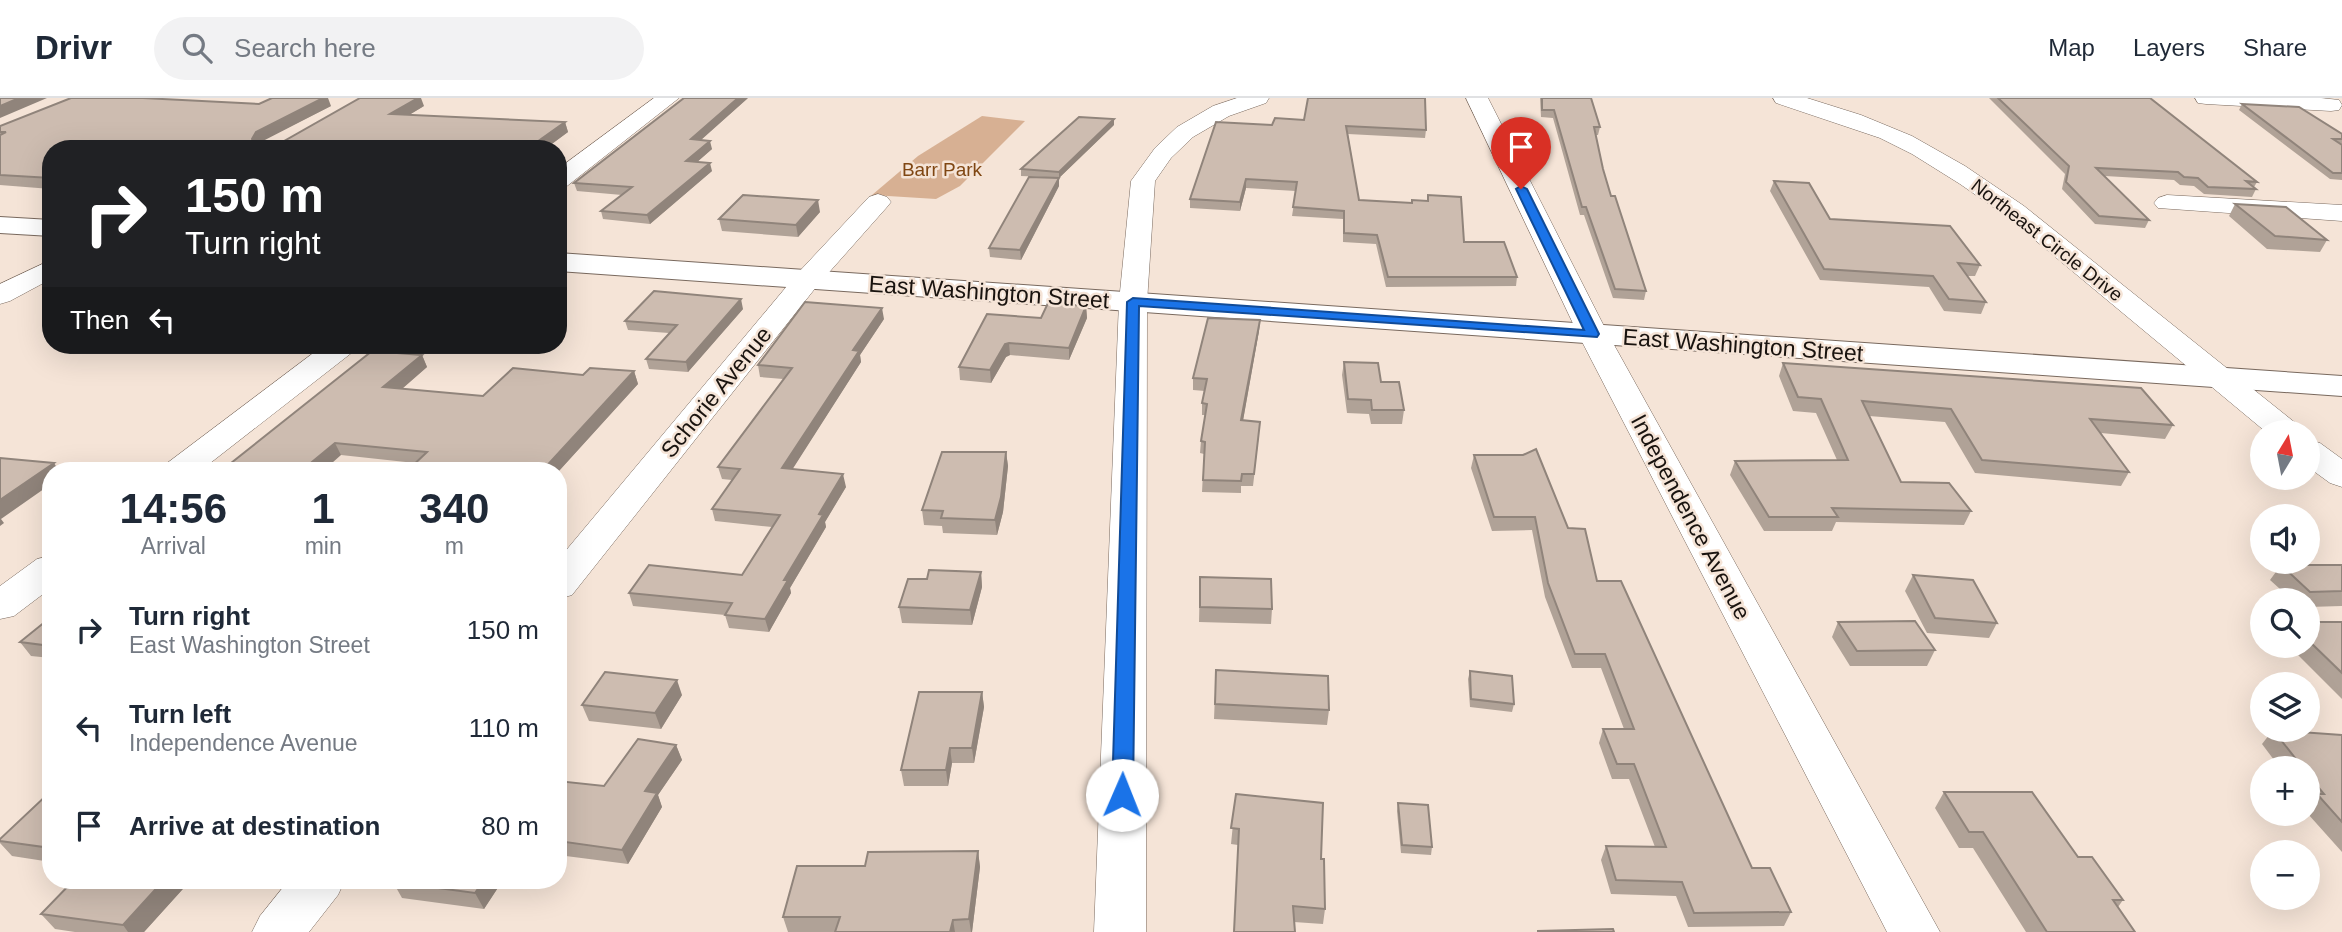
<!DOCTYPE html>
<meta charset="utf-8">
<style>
:root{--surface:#fff;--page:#f2f2f3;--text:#1f2937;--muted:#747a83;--line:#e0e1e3}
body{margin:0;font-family:Arial,sans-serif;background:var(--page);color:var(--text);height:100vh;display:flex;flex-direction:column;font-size:26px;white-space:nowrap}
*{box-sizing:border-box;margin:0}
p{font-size:23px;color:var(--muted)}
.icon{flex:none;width:38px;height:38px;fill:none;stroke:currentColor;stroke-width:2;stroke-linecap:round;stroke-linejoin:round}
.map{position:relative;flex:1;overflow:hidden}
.drawer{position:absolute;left:42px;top:364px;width:525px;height:427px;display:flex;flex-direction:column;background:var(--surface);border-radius:28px;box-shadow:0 7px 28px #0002}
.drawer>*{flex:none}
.guide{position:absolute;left:42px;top:42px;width:525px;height:214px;border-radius:28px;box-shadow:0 7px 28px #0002;background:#202124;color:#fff;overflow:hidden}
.needle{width:46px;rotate:10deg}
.controls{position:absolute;left:2250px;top:322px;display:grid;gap:14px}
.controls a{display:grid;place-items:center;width:70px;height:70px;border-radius:50%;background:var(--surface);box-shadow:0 7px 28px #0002;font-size:35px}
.pin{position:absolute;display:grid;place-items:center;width:60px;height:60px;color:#fff;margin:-72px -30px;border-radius:50% 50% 50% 0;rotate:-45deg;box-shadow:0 0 7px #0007}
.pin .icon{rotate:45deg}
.me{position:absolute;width:77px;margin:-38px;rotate:1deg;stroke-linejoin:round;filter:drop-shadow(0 0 5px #0008)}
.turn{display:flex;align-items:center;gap:24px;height:147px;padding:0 28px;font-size:32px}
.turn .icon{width:91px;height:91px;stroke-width:2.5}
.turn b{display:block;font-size:49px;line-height:60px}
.then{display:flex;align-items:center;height:66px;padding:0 28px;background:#0003;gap:14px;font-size:26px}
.eta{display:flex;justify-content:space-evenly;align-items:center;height:119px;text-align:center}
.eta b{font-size:42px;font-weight:700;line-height:49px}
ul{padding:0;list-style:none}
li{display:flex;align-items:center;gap:21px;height:98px;padding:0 28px}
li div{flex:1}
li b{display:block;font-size:26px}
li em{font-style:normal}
header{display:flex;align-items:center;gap:42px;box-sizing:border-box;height:98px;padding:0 35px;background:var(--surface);border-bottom:2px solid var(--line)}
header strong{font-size:33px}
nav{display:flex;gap:38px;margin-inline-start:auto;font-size:24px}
.search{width:490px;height:63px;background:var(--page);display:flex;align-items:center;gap:18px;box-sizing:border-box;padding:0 24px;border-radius:38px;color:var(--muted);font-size:26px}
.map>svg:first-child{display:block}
.green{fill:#d7b093}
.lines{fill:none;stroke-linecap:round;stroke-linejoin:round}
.minor-casing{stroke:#79695e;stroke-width:1}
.tertiary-casing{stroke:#79695e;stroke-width:2}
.minor{fill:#fff;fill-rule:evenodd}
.tertiary{fill:#fff;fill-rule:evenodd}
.wall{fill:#b0a297}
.shaded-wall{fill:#90847b}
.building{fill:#cdbcb0;stroke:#90847b;stroke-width:2}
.route{fill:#1a73e8;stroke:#114b97;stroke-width:2}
.labels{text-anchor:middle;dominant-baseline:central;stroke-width:5;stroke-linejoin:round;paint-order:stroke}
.far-park-label{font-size:19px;fill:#7f4612;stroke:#f5e4d7}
.far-street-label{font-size:19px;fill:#19130f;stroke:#f5e4d7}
.street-label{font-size:23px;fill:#19130f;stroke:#f5e4d7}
</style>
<header>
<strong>Drivr</strong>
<div class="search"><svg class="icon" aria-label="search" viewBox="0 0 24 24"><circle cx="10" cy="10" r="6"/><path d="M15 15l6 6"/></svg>Search here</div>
<nav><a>Map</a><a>Layers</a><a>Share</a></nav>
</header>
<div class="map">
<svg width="2342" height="834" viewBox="0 0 2342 834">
<rect width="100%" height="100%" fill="#f5e4d7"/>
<path class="green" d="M982 18 1025 23 960 88 936 101 872 97 918 58Z"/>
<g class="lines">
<g class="minor-casing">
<path id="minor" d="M654 0H679L567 88 558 90V71Z
M1237 0H1269L1266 5 1229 18 1193 39 1171 60 1155 83 1147 204 1146 834H1094L1119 204 1131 83 1155 50 1177 29 1213 8Z
M1466 0H1488L1608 236 1940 834H1887L1578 236Z
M1773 0H1807L1861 17 1912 38 1965 68 2024 108 2298 327 2303 334H2266L2006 118 1960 86 1912 56 1880 40 1776 5Z
M2195 0H2321L2339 2 2342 7 2339 12 2331 13 2206 6 2198 5Z
M878 96 887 99 891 104 887 109 817 188 572 497 558 501V462L797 176 869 99Z
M2167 97 2342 107V123L2158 110 2154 105 2158 100Z
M51 162V181L10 203 0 206V186Z
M324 247H358L354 253 200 373H161L166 366Z
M2308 342 2320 345 2342 361V389L2330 385 2308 369Z
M51 458V490L14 518 0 521V488L37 461Z
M289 782H345L338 797 309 834H252L260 818Z"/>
</g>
<g class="tertiary-casing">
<path id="tertiary" d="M0 119 51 122V138L0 135Z
M558 155 2342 278V298L558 173Z"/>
</g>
<use href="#minor" class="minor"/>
<use href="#tertiary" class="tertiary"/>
</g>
<path class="wall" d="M71 0H162L160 1 259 6 331 8 261 43H284L424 8 409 17 565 24 568 34 545 51H51V91L0 87V28Z
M748 0 701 42 712 51 697 64 712 73 650 126 603 121 601 113 622 97 577 93 574 85Z
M1540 0H1591L1600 29 1598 37H1596L1603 71 1611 98 1646 193 1644 202 1613 200 1584 117H1580L1553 20 1541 19Z
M1989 0H2150L2257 84 2254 89 2256 91 2252 99 2204 96 2194 88 2180 87 2174 82 2105 78 2149 122 2145 130 2095 126 2062 91 2065 76Z
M2242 6 2342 36V82L2330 81 2239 12Z
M1275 20 1426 32 1425 40 1348 36 1359 102 1411 105 1427 103 1428 97 1464 144 1517 179 1516 188 1386 189 1376 146 1343 144V121L1292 118 1296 93 1246 90 1240 113 1190 110V101L1272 27Z
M1114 27 1059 80V88L1021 162 990 159 989 150 1045 79 1021 78V71Z
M1774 83 1830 121 1980 167 1975 178H1967L1986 204 1981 216 1944 213 1929 189 1820 182 1770 93Z
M2235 106 2327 142 2320 154 2267 151 2229 118Z
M820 114 798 139 722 133 719 121Z
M1086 208 1087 220 1069 262 1010 257 1006 259 991 285 960 282 959 269 1041 220Z
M743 211 688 274 649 271 646 261 669 235 628 232 625 223Z
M884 221 860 257 861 264 792 371 846 389 825 424 826 429 790 490 791 495 769 534 729 530 725 517 633 508 629 495 742 477 772 429 715 423 712 411 732 382 722 381 718 369 783 281 760 279 758 267Z
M1260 222 1259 233 1243 322 1259 336 1253 388H1241V395L1202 394 1204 356 1200 355 1201 343 1205 317H1202V305L1205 293 1193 292V280Z
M422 257 427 269 402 291 483 298 583 277 634 273 638 286 558 374V373L415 365 341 357 221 373Z
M1344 264 1381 284 1404 312 1402 326H1371L1369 316 1347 315 1342 277Z
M1783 265 2173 327 2165 341 2101 335 2129 374 2121 388 1975 375 1945 324 1869 318 1901 384 1971 413 1964 427 1836 424 1832 433H1764L1730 377 1735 363 1837 362 1816 315 1793 313 1779 278Z
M1006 354 1008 368 1003 414 997 437 943 435 942 428 924 427 922 412Z
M1474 357 1568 430 1752 770 1791 814 1784 828 1688 829 1676 798 1611 796 1601 762 1606 748 1655 749 1629 681H1612L1599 645 1603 631H1624L1601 570H1572L1545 499 1532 432 1492 433 1471 370Z
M2281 467H2342V508L2308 509V502H2292L2270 482Z
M981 474 982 489 972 527 902 525 899 509 927 481Z
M1913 477 1997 525 1989 540 1927 535 1905 493Z
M1200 479 1272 511 1271 526 1199 524Z
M51 519V560L31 558 20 544Z
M1838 524 1935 552 1927 568H1850L1832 539Z
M2308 524H2342V601L2289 548H2308Z
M1216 572 1329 612 1327 627 1214 621Z
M1470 573 1514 606 1512 614 1470 609 1468 581Z
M982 594 984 609 974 665H952L948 688H904L901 672Z
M682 597 661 631 589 623 582 607Z
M2273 632 2342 637V754L2308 716V670H2280L2262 646Z
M676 647 682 662 658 697 662 709 628 766 558 757V683L604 688Z
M51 693V764L12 758 0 745V741Z
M1944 694 2078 759 2123 802 2118 809 2135 834H2026L1973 750H1959L1935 710Z
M1236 696 1321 761 1325 811 1323 826 1294 824 1238 747 1231 746Z
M1398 705 1432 749 1431 757 1401 755 1397 713Z
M978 753 980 769 972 834H788L783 819 865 768Z
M191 782 144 834H75L55 831 41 816Z
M394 782H503L484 811 402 800 393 784Z"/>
<path class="shaded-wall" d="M19 0H47L0 20V8Z
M323 0H328L331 8 261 44 257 51 252 41 256 34Z
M418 0H421L424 8 394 26 390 16Z
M738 0H748L693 49 691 41Z
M1114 21V27L1059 80V74Z
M565 24 568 34 545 51H527Z
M710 43 712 51 688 72 686 63Z
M710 65 712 73 650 126 647 117Z
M1059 80V88L1021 162 1020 152Z
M1246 81V90L1240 113V104Z
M818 102 820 114 798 139 796 127Z
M741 201 743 211 688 274 686 264Z
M1086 208 1087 220 1069 262V250Z
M882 210 884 221 860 257 861 264 785 383 782 370 853 252Z
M1260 222 1259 233 1241 334V322Z
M1009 245 1010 257 1006 259 991 285 990 272 1005 246Z
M422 257 427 269 389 302 383 289Z
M634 273 638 286 558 374V373H542Z
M335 345 341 357 323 373H301Z
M1006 354 1008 368 1003 414 997 437 995 422Z
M54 365 59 373H51V386L1 421 4 425 0 428V402Z
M843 376 846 389 825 424 826 429 790 490 791 495 769 534 765 521 784 482 819 416Z
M981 474 982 489 972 527 970 512Z
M677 582 682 597 661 631 655 615Z
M982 594 984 609 974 665 972 650Z
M676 647 682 662 658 697 662 709 628 766 622 752 645 693Z
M950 650 952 665 948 688 946 672Z
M978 753 980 769 972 834H971L969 821Z
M164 782H191L144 834H128L123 827Z
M484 782H503L484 811 475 795Z
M953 822 955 834H950Z"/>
<path class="building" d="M0 0H19L0 8Z
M71 0H143L259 6 272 0H323L256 34 252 41 254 44 284 43 360 0H418L390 16 565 24 527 51H51V80L0 77V37L6 34H0V28Z
M684 0H738L691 41 710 43 686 63 710 65 647 117 601 113 632 89 574 85Z
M1308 0H1425L1426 32 1346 28 1359 102 1412 105V102L1428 103V97L1461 99 1464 144H1504L1517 179H1388L1377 137 1344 135V113L1293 109 1297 84 1246 81 1240 104 1190 101 1216 24 1272 27 1275 20 1304 22Z
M1542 0H1591L1600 29H1594L1603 71 1611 98H1615L1646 193 1615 191 1586 109H1582L1554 12H1542Z
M1998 0H2150L2257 84 2246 83 2256 91 2208 89 2198 80 2184 79 2178 74 2096 70 2149 122 2099 118 2066 84 2069 68Z
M2242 6 2299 9 2342 36V41H2333L2342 47V75H2333Z
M1079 19 1114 21 1059 74 1021 71Z
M1029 79 1059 80 1020 152 989 150Z
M1774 83 1809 85 1830 121 1950 128 1980 167 1958 165 1986 204 1949 201 1933 178 1824 171Z
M743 97 818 102 796 127 719 121Z
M2235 106 2286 109 2327 142 2275 138Z
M654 193 741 201 686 264 646 261 677 227 625 223Z
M805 204 882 210 853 252 859 253 782 370 843 376 819 416 823 417 784 482H788L765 521 725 517 732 505 629 495 649 467 742 477 780 417 712 411 740 371 718 369 792 270 758 267Z
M1048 205 1086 208 1069 250 1009 245 1005 246 990 272 959 269 987 216 1041 220Z
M1208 220 1260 222 1241 322 1260 324 1254 376H1242L1241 383 1203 382 1205 344 1201 343 1207 306 1202 305 1207 281 1193 280Z
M372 253 422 257 383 289 483 298 513 270 583 277 590 270 634 273 542 373H407L427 354 335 345 301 373H221Z
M1344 264 1378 265 1381 284H1399L1404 312H1372L1371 302 1348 301Z
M1783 265 2141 290 2173 327 2090 321 2129 374 1982 362 1951 311 1862 303 1901 384 1949 385 1971 413 1832 410 1838 419H1769L1735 363 1848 362 1821 301 1798 299Z
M1536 351 1568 430 1585 431 1597 483H1621L1752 770H1770L1791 814 1694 815 1682 784 1616 782 1606 748 1666 749 1634 666H1617L1603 631H1634L1605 556H1575L1548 485 1535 419H1494L1474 357H1523Z
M942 354H1006L1001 399 995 422 941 420 943 413 922 412Z
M0 360 54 365 0 402Z
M2281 467H2342V493L2310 494Z
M929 472 981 474 970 512 899 509 908 481H927Z
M1913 477 1973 482 1997 525 1935 520Z
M1200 479 1271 481 1272 511 1200 509Z
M51 519V548L20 544Z
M1915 523 1935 552 1857 553 1838 524Z
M2308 524H2342V575L2308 542Z
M1216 572 1328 578 1329 612 1215 606Z
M1470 573 1512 578 1514 606 1471 601Z
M605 574 677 582 655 615 582 607Z
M919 594H982L972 650H950L946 672H901Z
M2273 632 2342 637V724L2317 696H2324L2308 677V670H2303Z
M638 641 676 647 645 693 657 695 622 752 558 743V683L604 688Z
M51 693V750L0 743V741Z
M1944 694H2032L2078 759H2092L2123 802H2113L2135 834H2047L1983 734H1969Z
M1236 696 1323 705 1321 761H1324L1325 811 1293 808 1295 834H1234L1239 731 1231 730Z
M1398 705 1428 707 1432 749 1402 747Z
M978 753 969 821 953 822 950 834H835L840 819H783L797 768H865L868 754Z
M74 782H164L123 827 41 816Z
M394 782H484L475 795 393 784Z
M1613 831 1614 834H1538V833Z"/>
<path class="route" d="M1521 88 1527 91 1599 236 1597 239 1139 208 1133 697 1130 703 1122 705 1115 703 1112 697 1127 204 1133 200 1584 232 1516 91Z"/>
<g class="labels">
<g class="far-park-label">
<text x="942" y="71">Barr Park</text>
</g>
<g class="far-street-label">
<text transform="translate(2047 142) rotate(38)">Northeast Circle Drive</text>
</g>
<g class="street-label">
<text transform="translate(989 194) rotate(4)">East Washington Street</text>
<text transform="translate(1743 247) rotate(4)">East Washington Street</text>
<text transform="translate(716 294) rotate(-51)">Schorie Avenue</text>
<text transform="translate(1691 419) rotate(62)">Independence Avenue</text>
</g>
</g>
</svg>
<div class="controls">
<a><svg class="needle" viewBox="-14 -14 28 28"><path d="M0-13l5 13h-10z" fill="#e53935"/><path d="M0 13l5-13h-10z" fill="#747a83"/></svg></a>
<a><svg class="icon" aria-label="sound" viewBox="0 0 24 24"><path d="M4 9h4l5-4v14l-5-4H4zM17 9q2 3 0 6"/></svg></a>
<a><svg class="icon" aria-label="search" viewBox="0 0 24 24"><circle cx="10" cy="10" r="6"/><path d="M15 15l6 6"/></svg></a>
<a><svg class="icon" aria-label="layers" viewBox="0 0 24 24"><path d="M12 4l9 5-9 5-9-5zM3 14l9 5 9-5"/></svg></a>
<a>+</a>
<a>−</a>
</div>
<div class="pin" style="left:1521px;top:91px;background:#d93025"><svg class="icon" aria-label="arrive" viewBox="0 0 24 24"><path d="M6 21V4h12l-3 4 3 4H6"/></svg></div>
<svg class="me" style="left:1122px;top:697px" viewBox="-20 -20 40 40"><circle r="19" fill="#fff"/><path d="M0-13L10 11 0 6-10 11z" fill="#1a73e8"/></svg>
<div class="guide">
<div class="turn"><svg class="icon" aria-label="right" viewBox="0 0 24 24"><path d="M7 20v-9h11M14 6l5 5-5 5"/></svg><div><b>150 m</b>Turn right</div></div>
<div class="then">Then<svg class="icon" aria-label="left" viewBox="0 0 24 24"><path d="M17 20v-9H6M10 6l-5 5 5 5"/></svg></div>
</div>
<section class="drawer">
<div class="eta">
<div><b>14:56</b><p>Arrival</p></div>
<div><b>1</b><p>min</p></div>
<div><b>340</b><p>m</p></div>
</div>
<ul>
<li><svg class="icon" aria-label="right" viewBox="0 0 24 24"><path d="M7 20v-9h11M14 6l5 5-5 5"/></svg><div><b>Turn right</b><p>East Washington Street</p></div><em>150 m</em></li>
<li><svg class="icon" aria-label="left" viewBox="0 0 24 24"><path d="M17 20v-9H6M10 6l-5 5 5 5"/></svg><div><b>Turn left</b><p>Independence Avenue</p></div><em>110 m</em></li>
<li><svg class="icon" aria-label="arrive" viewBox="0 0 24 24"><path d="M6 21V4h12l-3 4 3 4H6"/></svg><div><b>Arrive at destination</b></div><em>80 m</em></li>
</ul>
</section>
</div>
